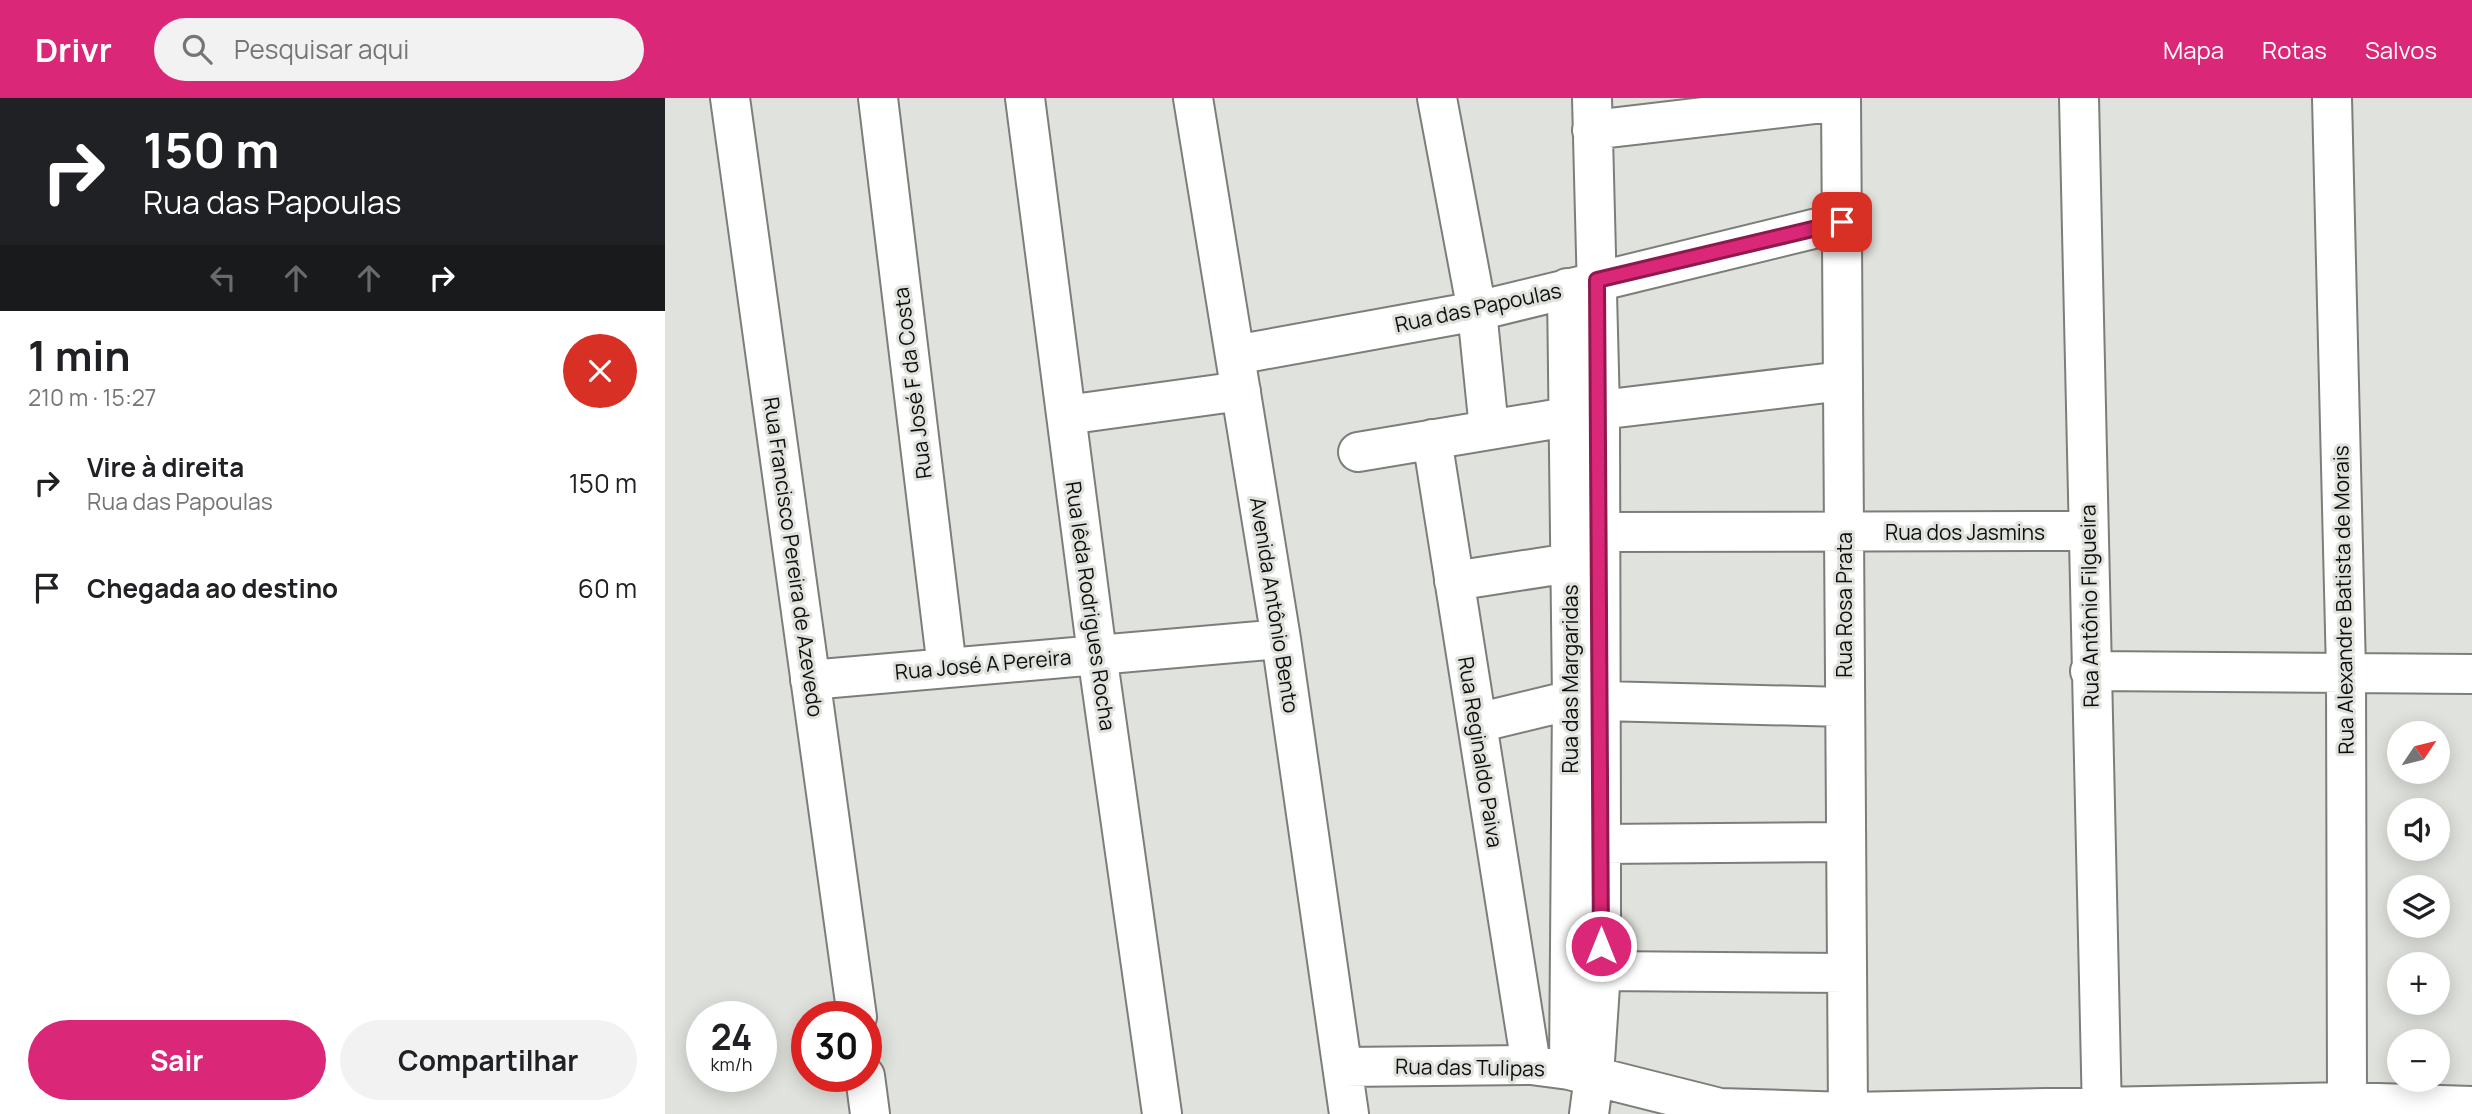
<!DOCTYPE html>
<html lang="pt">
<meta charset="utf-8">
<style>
:root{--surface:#fff;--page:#f2f2f2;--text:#202124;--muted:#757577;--accent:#db2777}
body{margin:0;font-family:Manrope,sans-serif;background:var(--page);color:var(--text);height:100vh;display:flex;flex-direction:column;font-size:26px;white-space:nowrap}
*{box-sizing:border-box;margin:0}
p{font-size:23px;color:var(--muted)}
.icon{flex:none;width:38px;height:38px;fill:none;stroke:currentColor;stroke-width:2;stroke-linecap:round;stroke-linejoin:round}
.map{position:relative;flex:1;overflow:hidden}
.details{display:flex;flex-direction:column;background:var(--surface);width:665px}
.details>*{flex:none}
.hud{background:#202124;color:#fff;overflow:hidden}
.needle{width:46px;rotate:55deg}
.controls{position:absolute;left:1722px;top:623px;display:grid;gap:14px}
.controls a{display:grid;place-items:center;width:63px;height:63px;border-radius:50%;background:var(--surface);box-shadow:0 4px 18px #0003;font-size:35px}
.speed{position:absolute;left:21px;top:903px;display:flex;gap:14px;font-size:35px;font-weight:700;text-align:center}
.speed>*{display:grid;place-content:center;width:91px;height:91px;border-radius:50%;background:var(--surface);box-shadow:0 4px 18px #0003;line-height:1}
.speed small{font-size:18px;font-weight:400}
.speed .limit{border:10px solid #d22;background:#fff;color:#111}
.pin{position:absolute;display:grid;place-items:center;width:60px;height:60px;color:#fff;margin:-30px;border-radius:14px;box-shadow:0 4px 10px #0006}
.me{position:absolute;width:77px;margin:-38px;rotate:0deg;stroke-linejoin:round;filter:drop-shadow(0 0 5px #0008)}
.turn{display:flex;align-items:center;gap:24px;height:147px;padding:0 28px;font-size:32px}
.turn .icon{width:91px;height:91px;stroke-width:2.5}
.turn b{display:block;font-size:49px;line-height:60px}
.lanes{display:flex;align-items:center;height:66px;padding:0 28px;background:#0003;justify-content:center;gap:35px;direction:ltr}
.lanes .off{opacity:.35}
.round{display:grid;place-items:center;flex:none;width:74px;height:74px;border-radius:37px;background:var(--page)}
.head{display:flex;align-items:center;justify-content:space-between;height:119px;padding:0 28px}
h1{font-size:42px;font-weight:700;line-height:52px}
.primary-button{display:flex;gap:14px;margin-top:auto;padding:14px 28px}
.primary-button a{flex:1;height:80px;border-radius:42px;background:var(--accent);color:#fff;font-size:28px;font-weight:700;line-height:80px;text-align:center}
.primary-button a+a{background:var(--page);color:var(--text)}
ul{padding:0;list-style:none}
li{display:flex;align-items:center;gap:21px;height:105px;padding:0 28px}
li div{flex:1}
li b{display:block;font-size:26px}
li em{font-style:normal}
header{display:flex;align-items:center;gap:42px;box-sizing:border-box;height:98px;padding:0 35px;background:var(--accent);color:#fff}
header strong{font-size:33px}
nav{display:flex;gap:38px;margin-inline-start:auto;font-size:24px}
.search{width:490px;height:63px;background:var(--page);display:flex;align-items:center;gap:18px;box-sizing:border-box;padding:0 24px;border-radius:38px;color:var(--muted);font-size:26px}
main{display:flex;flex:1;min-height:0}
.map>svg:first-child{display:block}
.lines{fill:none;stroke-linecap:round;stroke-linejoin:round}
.minor-casing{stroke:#7d7e7a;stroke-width:42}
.minor{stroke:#fff;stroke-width:38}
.route-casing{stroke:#8e194d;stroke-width:18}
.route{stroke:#db2777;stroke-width:12}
.labels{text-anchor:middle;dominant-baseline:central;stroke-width:6;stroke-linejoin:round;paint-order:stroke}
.street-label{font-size:21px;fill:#0e0f0d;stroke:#e0e2dd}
</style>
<header>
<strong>Drivr</strong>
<div class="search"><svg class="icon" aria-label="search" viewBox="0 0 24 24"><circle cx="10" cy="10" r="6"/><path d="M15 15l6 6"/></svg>Pesquisar aqui</div>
<nav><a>Mapa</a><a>Rotas</a><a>Salvos</a></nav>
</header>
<main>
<section class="details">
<div class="hud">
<div class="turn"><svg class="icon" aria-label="right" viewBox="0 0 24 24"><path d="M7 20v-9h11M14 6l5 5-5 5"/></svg><div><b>150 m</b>Rua das Papoulas</div></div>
<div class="lanes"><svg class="icon off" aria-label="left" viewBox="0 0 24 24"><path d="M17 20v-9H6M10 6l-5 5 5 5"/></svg><svg class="icon off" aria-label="ahead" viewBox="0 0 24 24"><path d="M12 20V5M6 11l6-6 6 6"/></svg><svg class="icon off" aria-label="ahead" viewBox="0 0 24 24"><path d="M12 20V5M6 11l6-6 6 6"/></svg><svg class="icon" aria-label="right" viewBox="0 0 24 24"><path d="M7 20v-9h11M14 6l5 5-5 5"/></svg></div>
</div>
<div class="head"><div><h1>1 min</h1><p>210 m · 15:27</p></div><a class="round" style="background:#d93025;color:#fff"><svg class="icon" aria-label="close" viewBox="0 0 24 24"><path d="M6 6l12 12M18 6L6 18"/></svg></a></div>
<ul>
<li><svg class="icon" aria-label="right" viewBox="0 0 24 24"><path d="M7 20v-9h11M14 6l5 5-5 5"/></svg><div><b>Vire à direita</b><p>Rua das Papoulas</p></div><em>150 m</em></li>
<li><svg class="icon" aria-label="arrive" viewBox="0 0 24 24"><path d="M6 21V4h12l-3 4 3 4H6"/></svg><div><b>Chegada ao destino</b></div><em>60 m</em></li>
</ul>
<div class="primary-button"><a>Sair</a><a>Compartilhar</a></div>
</section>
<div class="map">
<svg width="1807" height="1016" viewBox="0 0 1807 1016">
<rect width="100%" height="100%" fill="#e0e2dd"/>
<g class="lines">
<g class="minor-casing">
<path id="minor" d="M65 0 192 919
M213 0 282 570
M360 0 432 556 497 1016
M528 0 616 541 684 1016
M772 0 812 213 824 331
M1176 0 1183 1014
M1414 0 1437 1016
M1667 0 1681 573 1682 1004
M927 32 1176 3
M902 190 907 602 904 972
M570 257 812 213 1177 124
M935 312 1178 283
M401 317 576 293
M767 341 866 967
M693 354 902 319
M935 434 1422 433
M789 483 905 465
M1425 573 1807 576
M145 582 616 541
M936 603 1180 609
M812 625 907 602
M936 746 1180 744
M936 873 1181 875
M679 969 866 967 904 972 1055 1010 1183 1014 1682 1004 1807 1008
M200 978 205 1016
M924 1016 929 978 936 873V746L935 312 927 0"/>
</g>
<use href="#minor" class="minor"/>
</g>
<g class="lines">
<g class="route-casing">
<path id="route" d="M936 848 932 182 1177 124"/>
</g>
<use href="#route" class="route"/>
</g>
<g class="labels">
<g class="street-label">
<text transform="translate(813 209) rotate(-12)">Rua das Papoulas</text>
<text transform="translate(247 285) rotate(-97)">Rua José F da Costa</text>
<text x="1300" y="434">Rua dos Jasmins</text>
<text transform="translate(129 459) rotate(82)">Rua Francisco Pereira de Azevedo</text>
<text transform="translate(1678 502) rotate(-91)">Rua Alexandre Batista de Morais</text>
<text transform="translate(610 507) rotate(81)">Avenida Antônio Bento</text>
<text transform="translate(1179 507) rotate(-90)">Rua Rosa Prata</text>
<text transform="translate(426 508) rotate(82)">Rua Iêda Rodrigues Rocha</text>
<text transform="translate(1424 508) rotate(-91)">Rua Antônio Filgueira</text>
<text transform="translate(318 566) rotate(-5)">Rua José A Pereira</text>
<text transform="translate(905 581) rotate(-90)">Rua das Margaridas</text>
<text transform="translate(816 654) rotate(81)">Rua Reginaldo Paiva</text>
<text transform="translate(805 969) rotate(1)">Rua das Tulipas</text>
</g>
</g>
</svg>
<div class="controls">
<a><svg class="needle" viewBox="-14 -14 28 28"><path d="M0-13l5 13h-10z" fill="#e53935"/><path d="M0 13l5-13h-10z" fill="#757577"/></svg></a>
<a><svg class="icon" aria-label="sound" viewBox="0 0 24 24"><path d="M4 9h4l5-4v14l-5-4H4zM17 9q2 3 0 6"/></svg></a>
<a><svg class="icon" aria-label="layers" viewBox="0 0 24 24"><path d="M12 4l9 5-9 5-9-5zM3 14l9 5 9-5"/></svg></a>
<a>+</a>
<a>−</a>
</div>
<div class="speed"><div>24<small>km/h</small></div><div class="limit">30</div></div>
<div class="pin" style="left:1177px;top:124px;background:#d93025"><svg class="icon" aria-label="arrive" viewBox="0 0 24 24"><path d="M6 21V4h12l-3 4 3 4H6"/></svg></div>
<svg class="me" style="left:936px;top:848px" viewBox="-20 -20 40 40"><circle r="17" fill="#db2777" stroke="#fff" stroke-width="3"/><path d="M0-11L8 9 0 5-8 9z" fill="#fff"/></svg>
</div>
</main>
